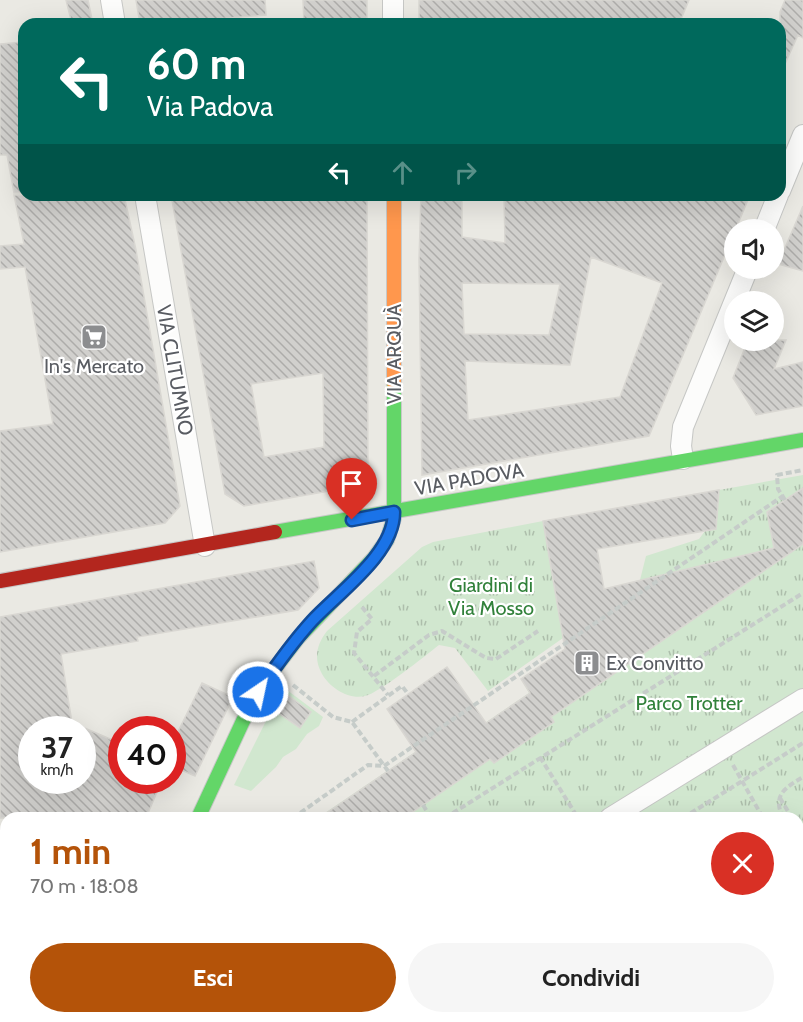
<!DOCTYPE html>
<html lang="it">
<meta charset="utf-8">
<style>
:root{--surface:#fff;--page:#f6f6f6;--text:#222;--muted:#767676;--accent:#b45309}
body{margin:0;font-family:Cabin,sans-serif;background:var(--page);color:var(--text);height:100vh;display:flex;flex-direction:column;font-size:22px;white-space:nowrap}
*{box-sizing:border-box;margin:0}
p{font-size:20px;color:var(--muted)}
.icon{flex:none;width:33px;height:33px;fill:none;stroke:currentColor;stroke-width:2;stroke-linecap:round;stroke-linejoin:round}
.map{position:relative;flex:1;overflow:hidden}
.side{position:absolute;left:0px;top:812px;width:804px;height:212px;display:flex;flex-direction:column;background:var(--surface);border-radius:18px 18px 0 0;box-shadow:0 6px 24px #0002}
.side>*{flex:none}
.top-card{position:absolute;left:18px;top:18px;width:768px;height:183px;border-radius:18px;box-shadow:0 6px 24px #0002;background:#00695c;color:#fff;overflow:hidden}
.buttons{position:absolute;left:724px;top:219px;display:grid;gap:12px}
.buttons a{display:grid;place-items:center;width:60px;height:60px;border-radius:50%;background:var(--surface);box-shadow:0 6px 24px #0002;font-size:30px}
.speed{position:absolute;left:18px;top:716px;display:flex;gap:12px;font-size:30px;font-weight:700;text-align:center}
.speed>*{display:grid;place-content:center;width:78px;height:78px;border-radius:50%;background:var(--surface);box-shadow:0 6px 24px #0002;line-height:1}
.speed small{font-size:15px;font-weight:400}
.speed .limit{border:9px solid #d22;background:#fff;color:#111}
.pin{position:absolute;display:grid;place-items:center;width:51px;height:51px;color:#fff;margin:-62px -26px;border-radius:50% 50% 50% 0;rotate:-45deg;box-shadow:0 0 6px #0007}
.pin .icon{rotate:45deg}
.me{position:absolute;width:66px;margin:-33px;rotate:34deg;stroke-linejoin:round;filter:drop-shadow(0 0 4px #0008)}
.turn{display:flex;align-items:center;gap:21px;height:126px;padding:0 30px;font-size:27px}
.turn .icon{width:78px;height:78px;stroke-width:2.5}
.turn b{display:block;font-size:42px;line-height:51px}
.lanes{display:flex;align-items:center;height:57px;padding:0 30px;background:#0003;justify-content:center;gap:30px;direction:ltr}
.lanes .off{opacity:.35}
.round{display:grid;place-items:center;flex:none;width:63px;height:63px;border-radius:32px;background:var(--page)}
.overview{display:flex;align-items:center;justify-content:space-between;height:102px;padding:0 30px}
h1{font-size:36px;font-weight:700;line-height:45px;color:var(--accent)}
.cta{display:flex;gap:12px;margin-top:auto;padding:12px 30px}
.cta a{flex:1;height:69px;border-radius:36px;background:var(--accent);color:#fff;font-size:24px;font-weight:700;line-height:69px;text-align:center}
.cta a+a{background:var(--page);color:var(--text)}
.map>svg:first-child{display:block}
.green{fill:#d1e7cf}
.park{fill:url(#park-tufts)}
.building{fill:url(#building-back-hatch);stroke:#d9d7d2;stroke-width:1.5;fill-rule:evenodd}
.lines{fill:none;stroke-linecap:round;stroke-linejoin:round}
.lane-casing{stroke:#c6c7c5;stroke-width:14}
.street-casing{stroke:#c6c7c5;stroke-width:22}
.fast-casing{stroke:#c7c8c7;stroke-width:16}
.slow-casing{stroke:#c7c8c7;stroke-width:16}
.jam-casing{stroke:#c7c8c7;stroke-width:16}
.path{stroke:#c6ccc9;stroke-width:4;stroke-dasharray:6 3;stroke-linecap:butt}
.lane{stroke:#fcfcfb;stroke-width:10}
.street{stroke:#fcfcfb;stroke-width:20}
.fast{stroke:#63d668;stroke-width:14}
.slow{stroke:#ff974d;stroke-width:14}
.jam{stroke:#b3261e;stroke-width:14}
.route-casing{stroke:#114b97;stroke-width:15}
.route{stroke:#1a73e8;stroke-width:10}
.labels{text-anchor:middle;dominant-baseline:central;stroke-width:4.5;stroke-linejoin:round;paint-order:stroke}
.street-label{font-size:20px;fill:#595c62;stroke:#fff}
.poi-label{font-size:20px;fill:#595c62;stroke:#fff}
.park-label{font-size:20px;fill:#31813a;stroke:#fff}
</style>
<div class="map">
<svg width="803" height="1022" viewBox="0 0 803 1022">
<defs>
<pattern id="park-tufts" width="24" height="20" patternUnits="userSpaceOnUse" patternTransform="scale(1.5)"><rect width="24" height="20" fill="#d1e7cf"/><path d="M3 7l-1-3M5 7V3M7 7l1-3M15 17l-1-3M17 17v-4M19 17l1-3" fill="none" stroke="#adbeab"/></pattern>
<pattern id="building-back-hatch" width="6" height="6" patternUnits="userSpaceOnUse" patternTransform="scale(1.5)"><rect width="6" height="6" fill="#d1d0cd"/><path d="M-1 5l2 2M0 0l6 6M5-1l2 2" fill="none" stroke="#adacaa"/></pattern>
</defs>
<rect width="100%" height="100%" fill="#eae9e3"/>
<path class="green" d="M283 687 323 717 319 726 307 734 296 749 283 757 276 767 251 791 234 785Z"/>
<path class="park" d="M803 475V1022H113L115 1017H798V818L319 817 464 719 473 731 529 693 521 679 639 599 640 580 646 556 699 539 717 515 719 490Z
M543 521 563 638 488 691 455 648 439 645C425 656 379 693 365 696 349 700 330 688 322 674 313 658 317 644 327 631L422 547 433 542Z"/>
<path class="building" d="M66 0H88L93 24H72Z
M136 0H265L266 15 193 21 194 24H140Z
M303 0H367V24H304Z
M419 0H689L679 24H419Z
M785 0H803V38L798 35 780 75V12Z
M24 42V193H14L7 155H0V44Z
M14 195H124L136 250 180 506 165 523 0 552V431L53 424 25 267 0 269V246L24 244Z
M171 195H367L368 484 244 506 225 494ZM323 373 324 447 264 457 251 384Z
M421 195H462V237L505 243 504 195H750L649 436 422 475 419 260ZM591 257 662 283 620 397 468 420 465 361 570 365ZM462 283 560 284 549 335 464 334Z
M803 206V271L778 264Z
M748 340H786L774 369 803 362V406L756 415 733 378Z
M803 488V544L551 717 554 722 494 763 490 759 404 818H319L416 752 387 709 447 667 486 723 530 693 521 679 565 649 543 521 719 490 716 529 597 549 604 589 774 548 767 512Z
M314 561 319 588 298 610 137 637 138 641 61 654 73 729H32V780H82V727L122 744V780H162L146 818H0V617Z
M202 683 233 697 195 776 172 766V744Z
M286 694 311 712 300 728 277 712Z"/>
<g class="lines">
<g class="lane-casing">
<path id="lane" d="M0 836 6 838"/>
</g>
<g class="street-casing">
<path id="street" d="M111 0 115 24
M393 0V24
M780 191 803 135
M145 195 205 546
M764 230 778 195
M683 459 681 446 683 427 748 268
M610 818 803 699
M448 1017 451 1022
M509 1017 512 1022
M755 1017 758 1022
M96 1022 98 1017
M364 1022 367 1017"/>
</g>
<g class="fast-casing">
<path id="fast" d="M275 532 803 440
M198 818 243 721 269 676 298 638 374 558 387 540 394 518V383"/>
</g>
<g class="slow-casing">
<path id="slow" d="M394 195V383"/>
</g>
<g class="jam-casing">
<path id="jam" d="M0 581 275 532"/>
</g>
<path class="path" d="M785 500 778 489 777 475 803 470
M362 607 372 619 357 632 354 653 388 695
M374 676 429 635 442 631 486 658 496 659 538 631
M293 685 333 717 352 722 388 771
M352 722 402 686 408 694
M540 757 578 818
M733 765 763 818
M780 798 792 818
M423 805 431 818
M293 818 368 765 384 766 783 496
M445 818 803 593
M683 818 803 743
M783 818C772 795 785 788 803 777
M798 841 803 849
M798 875 803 884
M299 1017 308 1022
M584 1017 586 1022
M193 1022 195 1017"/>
<use href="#lane" class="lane"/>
<use href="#street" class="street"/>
<use href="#fast" class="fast"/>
<use href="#slow" class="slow"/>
<use href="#jam" class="jam"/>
</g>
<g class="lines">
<g class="route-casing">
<path id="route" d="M258 692C275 667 292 643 312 621 339 592 394 554 394 512L352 520"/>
</g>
<use href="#route" class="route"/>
</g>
<defs>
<g id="supermarket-square" transform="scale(1.35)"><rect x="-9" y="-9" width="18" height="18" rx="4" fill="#8c8d8f" stroke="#fff"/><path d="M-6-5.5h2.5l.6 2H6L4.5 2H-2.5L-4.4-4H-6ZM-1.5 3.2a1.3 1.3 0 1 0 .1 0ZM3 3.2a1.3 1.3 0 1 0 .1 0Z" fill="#fff"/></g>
<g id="building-square" transform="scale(1.35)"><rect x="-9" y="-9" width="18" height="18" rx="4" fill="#8c8d8f" stroke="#fff"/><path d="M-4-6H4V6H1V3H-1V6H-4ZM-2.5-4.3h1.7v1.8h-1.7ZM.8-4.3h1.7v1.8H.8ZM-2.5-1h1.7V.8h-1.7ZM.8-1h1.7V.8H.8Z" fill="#fff"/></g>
</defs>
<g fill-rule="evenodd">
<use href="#supermarket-square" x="94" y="337"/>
<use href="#building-square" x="587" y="663"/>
</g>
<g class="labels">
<g class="street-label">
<text transform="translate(394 354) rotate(-90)">VIA ARQUÀ</text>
<text transform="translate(175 370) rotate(80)">VIA CLITUMNO</text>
<text transform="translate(469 479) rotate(-10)">VIA PADOVA</text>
</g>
<g class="poi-label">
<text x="94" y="366">In's Mercato</text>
<text x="606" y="663" text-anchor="start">Ex Convitto</text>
</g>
<g class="park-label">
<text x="491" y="585">Giardini di<tspan x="491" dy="23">Via Mosso</tspan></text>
<text x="689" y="703">Parco Trotter</text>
</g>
</g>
</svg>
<div class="buttons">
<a><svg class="icon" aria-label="sound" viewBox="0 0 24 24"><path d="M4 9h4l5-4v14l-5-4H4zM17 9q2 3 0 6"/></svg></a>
<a><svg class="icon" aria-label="layers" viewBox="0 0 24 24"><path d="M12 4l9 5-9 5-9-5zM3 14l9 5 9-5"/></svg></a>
</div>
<div class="speed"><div>37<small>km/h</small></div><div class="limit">40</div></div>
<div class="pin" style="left:352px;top:520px;background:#d93025"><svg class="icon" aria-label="arrive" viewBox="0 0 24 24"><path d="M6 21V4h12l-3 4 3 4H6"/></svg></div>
<svg class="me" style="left:258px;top:692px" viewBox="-20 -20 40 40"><circle r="17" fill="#1a73e8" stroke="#fff" stroke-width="3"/><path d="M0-11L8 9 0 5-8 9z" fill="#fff"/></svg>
<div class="top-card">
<div class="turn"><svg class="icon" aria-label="left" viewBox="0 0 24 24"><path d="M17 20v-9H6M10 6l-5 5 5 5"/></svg><div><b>60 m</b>Via Padova</div></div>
<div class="lanes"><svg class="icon" aria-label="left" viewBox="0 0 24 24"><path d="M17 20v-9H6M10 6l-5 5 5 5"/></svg><svg class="icon off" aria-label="ahead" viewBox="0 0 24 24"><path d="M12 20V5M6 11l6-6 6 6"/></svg><svg class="icon off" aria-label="right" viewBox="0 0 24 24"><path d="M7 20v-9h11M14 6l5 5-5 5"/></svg></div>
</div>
<section class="side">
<div class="overview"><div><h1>1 min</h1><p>70 m · 18:08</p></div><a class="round" style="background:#d93025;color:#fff"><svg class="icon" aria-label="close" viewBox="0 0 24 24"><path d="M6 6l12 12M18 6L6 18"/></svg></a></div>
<div class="cta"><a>Esci</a><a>Condividi</a></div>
</section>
</div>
